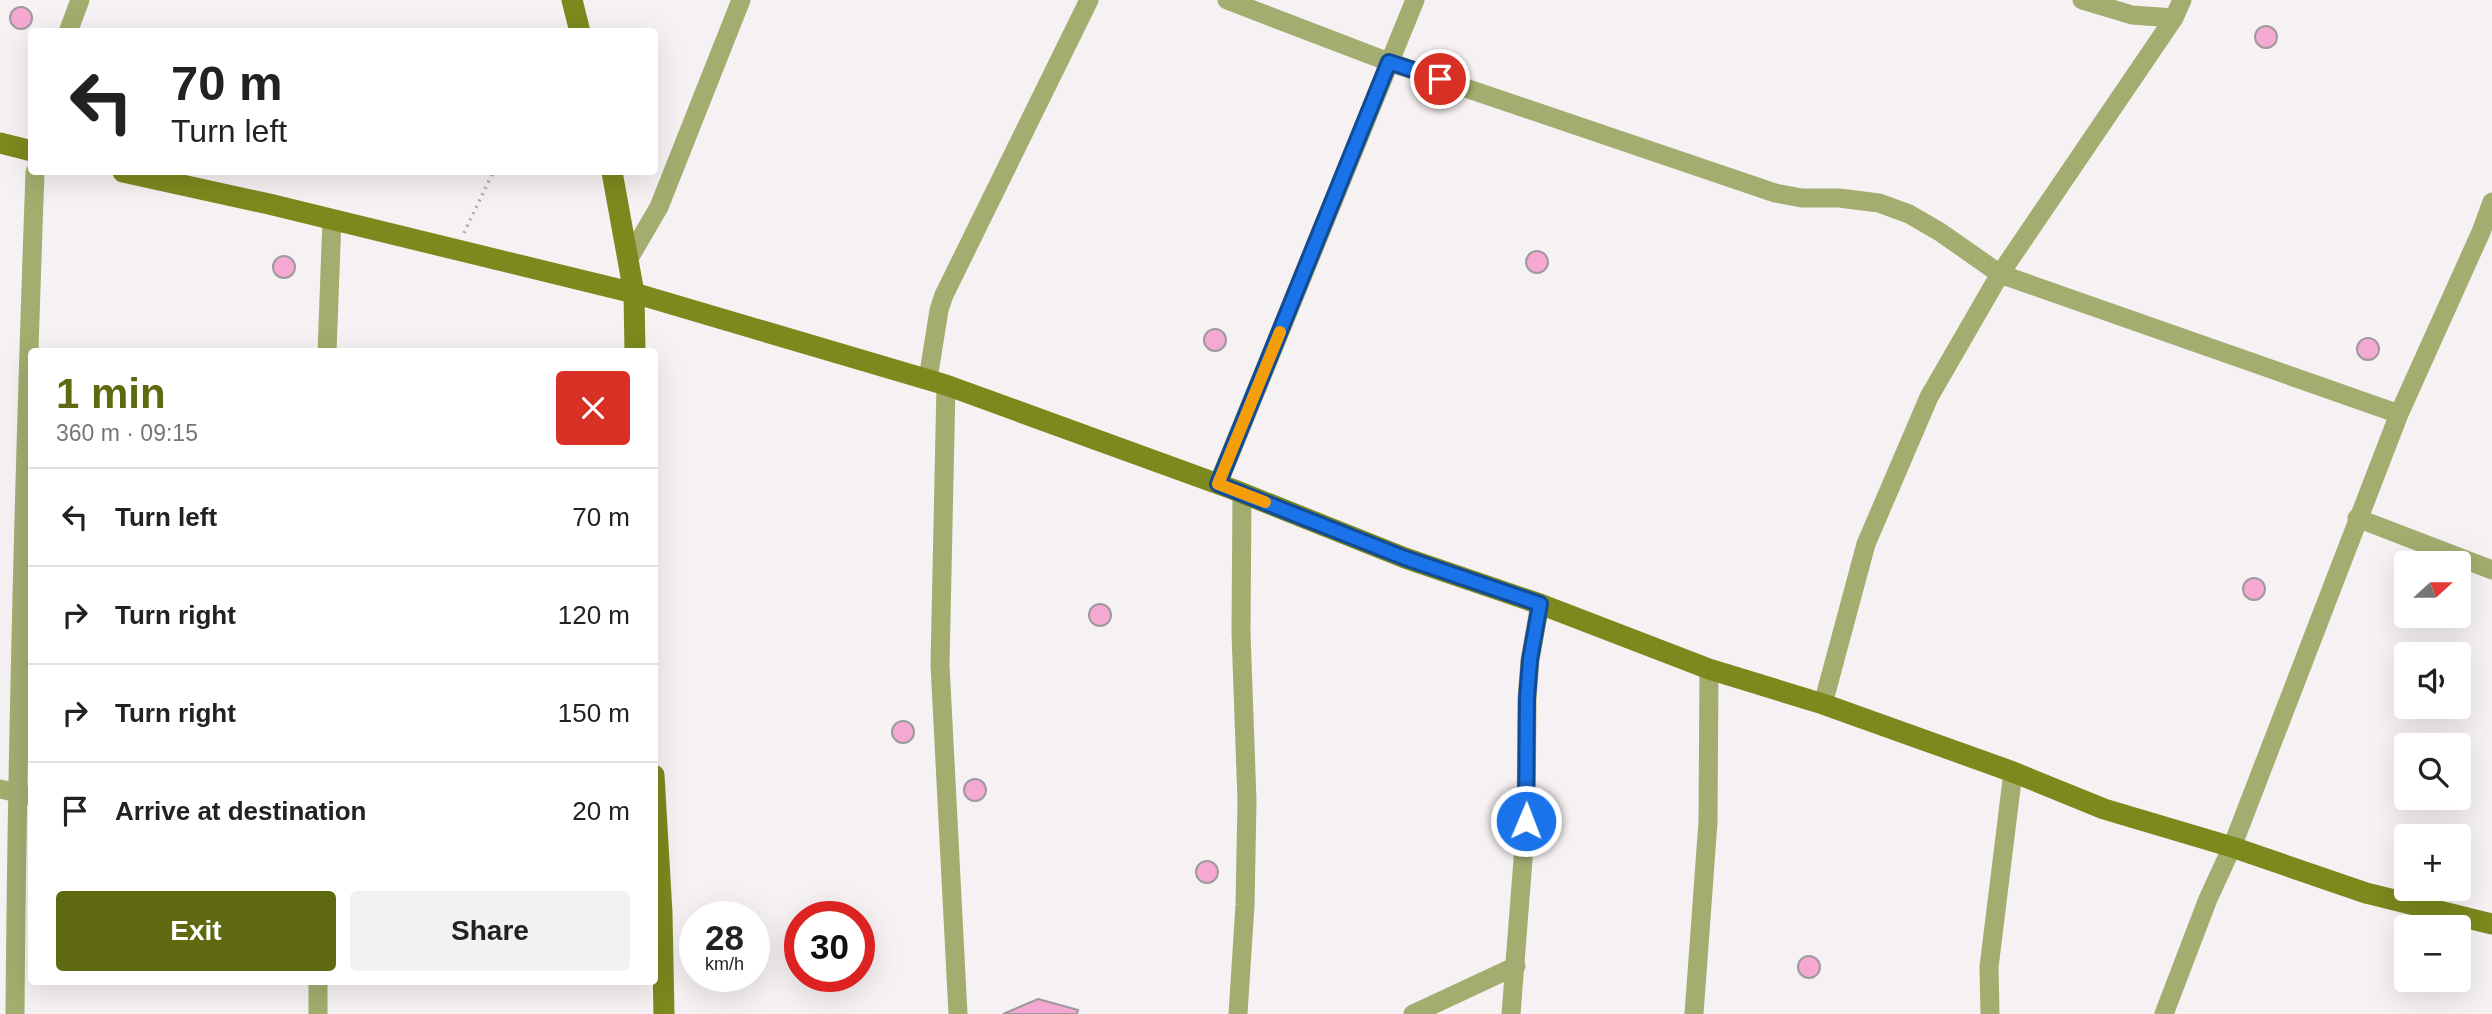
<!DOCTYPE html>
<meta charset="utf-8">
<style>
:root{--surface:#fff;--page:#f2f2f2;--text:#222;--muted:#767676;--line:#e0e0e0;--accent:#5f6a10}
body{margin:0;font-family:Arial,sans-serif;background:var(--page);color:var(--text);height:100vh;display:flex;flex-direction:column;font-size:26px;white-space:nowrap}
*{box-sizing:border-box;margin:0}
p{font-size:23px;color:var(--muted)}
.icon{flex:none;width:38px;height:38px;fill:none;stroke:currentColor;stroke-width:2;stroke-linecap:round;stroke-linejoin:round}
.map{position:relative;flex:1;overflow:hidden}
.details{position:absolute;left:28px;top:348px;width:630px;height:637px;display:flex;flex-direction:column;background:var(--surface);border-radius:7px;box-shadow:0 7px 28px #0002}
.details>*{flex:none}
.hud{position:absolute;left:28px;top:28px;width:630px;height:147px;border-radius:7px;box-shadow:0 7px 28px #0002;background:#fff;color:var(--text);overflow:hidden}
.needle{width:46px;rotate:69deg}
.tools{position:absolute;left:2394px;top:551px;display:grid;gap:14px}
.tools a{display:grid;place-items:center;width:77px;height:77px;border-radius:7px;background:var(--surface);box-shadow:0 7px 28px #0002;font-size:35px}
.speed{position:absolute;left:679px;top:901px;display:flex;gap:14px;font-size:35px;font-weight:700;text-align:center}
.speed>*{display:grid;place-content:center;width:91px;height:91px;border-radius:50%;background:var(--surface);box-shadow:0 7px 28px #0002;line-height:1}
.speed small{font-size:18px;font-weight:400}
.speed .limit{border:10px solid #d22;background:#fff;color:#111}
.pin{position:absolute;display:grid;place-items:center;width:60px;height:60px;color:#fff;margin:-30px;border:4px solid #fff;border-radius:50%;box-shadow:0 2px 7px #0007}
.me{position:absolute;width:77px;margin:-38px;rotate:1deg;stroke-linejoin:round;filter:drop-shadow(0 0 5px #0008)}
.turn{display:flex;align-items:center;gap:24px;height:147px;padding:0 28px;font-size:32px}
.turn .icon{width:91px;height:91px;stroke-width:2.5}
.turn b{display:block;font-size:49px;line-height:60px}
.round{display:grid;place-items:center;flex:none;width:74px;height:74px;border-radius:7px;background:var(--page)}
.headline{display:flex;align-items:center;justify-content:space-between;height:119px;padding:0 28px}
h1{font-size:42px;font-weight:800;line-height:52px;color:var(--accent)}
.cta{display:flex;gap:14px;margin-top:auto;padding:14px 28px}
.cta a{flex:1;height:80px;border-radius:7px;background:var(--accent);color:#fff;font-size:28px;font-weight:800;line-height:80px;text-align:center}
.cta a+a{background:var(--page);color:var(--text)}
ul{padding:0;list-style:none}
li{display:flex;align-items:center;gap:21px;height:98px;padding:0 28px;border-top:2px solid var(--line)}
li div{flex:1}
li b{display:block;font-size:26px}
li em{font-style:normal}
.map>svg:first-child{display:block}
.building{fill:#f5a9d2;stroke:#9e999c;stroke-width:2}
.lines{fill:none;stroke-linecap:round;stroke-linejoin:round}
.path{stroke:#b2aeaf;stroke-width:3.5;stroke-dasharray:2 5;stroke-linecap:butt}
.street{stroke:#a2ad6f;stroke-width:19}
.secondary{stroke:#7c891d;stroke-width:21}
.route-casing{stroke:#114b97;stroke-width:18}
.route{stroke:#1a73e8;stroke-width:12}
.slow{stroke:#f59e0b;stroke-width:12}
</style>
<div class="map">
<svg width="2492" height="1014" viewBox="0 0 2492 1014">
<rect width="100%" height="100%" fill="#f6f1f3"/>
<path class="building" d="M10 18a11 11 0 1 1 22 0a11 11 0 1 1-22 0Z
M2255 37a11 11 0 1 1 22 0a11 11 0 1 1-22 0Z
M1526 262a11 11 0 1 1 22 0a11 11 0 1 1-22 0Z
M273 267a11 11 0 1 1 22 0a11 11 0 1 1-22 0Z
M1204 340a11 11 0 1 1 22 0a11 11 0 1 1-22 0Z
M2357 349a11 11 0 1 1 22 0a11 11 0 1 1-22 0Z
M2243 589a11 11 0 1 1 22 0a11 11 0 1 1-22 0Z
M1089 615a11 11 0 1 1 22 0a11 11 0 1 1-22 0Z
M892 732a11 11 0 1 1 22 0a11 11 0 1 1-22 0Z
M964 790a11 11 0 1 1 22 0a11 11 0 1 1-22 0Z
M1196 872a11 11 0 1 1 22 0a11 11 0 1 1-22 0Z
M1798 967a11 11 0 1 1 22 0a11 11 0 1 1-22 0Z
M1038 999 1078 1010 1077 1014H1003Z"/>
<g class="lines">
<path class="path" d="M464 233 493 172"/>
<path class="street" d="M1227 0 1389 62 1775 193 1802 198H1839L1879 203 1909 214 1940 232 2000 274 2399 414
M2082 0 2132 15 2174 18
M68 32 80 0
M628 260 659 207 741 0
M327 352 332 219
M928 379 939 310 944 295 1089 0
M946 385 940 665 958 1014
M1218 484 1415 0
M2357 518 2492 570
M1823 704 1866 544 1929 397 2000 274 2174 18 2182 0
M0 789 32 796
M318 982V1014
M15 1014C17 733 25 452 35 172
M1238 1014 1245 905 1247 801 1241 633 1242 493
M1413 1014 1516 966
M1511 1014 1526 821 1527 699 1530 660 1540 604
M1694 1014 1708 822 1709 669
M1990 1014 1989 967 2013 772
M2164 1014 2208 899 2232 847 2399 414 2481 232 2492 202"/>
<path class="secondary" d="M572 0 580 32
M0 143 32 151
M123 172 269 204 634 293 946 385 1232 489 1405 558 1540 604 1709 669 1823 704 2013 772 2104 809 2232 847 2366 893 2492 924
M612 172 634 293 635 352
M654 775 662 913 664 1014"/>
</g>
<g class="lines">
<g class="route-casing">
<path id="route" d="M1440 79 1389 62 1218 484 1405 558 1540 604 1530 660 1527 698 1526 821"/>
</g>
<use href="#route" class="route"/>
<path class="slow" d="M1265 502 1218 484 1280 332"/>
</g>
</svg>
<div class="tools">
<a><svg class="needle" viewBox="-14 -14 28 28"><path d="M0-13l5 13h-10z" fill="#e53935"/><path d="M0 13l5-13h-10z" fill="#767676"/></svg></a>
<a><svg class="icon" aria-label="sound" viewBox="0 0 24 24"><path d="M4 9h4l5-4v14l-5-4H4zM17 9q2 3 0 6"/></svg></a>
<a><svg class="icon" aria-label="search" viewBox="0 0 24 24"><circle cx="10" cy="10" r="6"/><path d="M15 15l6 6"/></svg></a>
<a>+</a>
<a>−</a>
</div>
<div class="speed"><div>28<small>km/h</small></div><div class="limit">30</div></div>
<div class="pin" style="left:1440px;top:79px;background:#d93025"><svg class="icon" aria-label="arrive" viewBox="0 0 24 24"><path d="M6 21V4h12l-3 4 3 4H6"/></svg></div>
<svg class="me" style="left:1526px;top:821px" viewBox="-20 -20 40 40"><circle r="17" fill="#1a73e8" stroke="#fff" stroke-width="3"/><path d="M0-11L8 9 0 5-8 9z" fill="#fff"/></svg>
<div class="hud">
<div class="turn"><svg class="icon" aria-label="left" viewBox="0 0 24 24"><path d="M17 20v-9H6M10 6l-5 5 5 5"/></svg><div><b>70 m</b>Turn left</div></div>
</div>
<section class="details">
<div class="headline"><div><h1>1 min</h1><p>360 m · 09:15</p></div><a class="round" style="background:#d93025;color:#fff"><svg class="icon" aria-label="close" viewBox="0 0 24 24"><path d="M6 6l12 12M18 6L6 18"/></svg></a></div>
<ul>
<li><svg class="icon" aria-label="left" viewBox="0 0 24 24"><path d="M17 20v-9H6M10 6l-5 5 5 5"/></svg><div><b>Turn left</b></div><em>70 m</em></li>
<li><svg class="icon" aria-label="right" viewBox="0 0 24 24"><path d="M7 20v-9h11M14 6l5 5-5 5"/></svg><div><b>Turn right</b></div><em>120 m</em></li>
<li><svg class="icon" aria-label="right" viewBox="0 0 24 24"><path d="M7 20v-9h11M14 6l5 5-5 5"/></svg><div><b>Turn right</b></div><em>150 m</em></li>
<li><svg class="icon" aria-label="arrive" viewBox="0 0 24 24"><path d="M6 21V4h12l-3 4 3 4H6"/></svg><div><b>Arrive at destination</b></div><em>20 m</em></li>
</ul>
<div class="cta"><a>Exit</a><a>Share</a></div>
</section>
</div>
